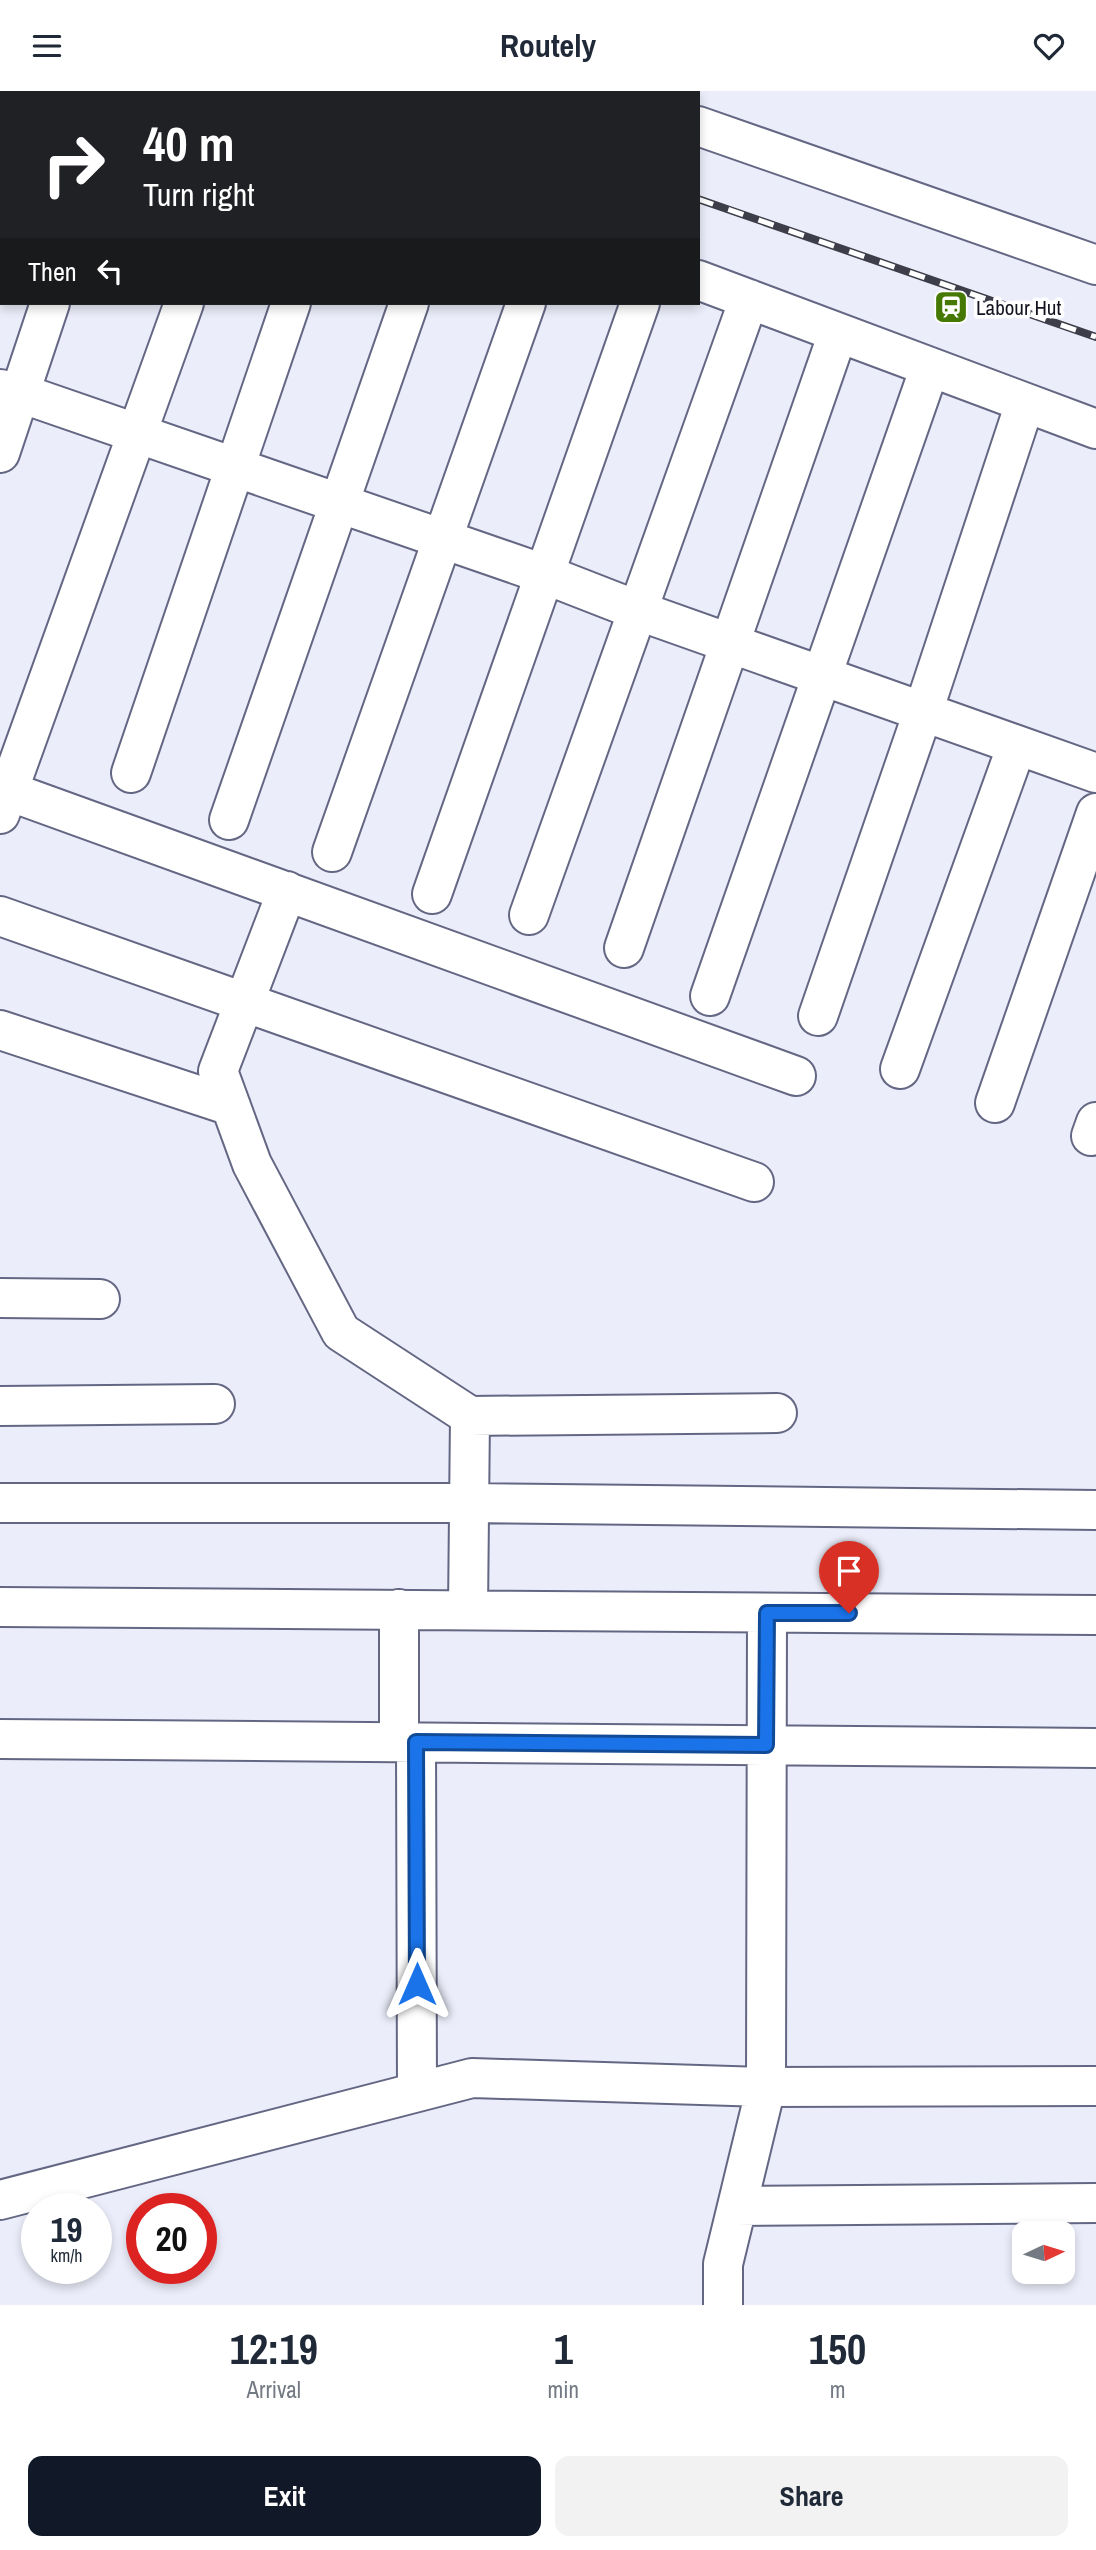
<!DOCTYPE html>
<style>
:root{--surface:#fff;--page:#f2f2f3;--text:#1f2937;--muted:#747a83;--accent:#111827}
body{margin:0;font-family:"Archivo Narrow",sans-serif;background:var(--page);color:var(--text);height:100vh;display:flex;flex-direction:column;font-size:26px;white-space:nowrap}
*{box-sizing:border-box;margin:0}
p{font-size:23px;color:var(--muted)}
.icon{flex:none;width:38px;height:38px;fill:none;stroke:currentColor;stroke-width:2;stroke-linecap:round;stroke-linejoin:round}
.map{position:relative;height:2214px;overflow:hidden}
.side{display:flex;flex-direction:column;background:var(--surface);flex:1}
.side>*{flex:none}
.guide{position:absolute;left:0px;top:0px;width:700px;height:214px;box-shadow:0 4px 10px #0003;background:#202124;color:#fff;overflow:hidden}
.needle{width:46px;rotate:86deg}
.buttons{position:absolute;left:1012px;top:2130px;display:grid;gap:14px}
.buttons a{display:grid;place-items:center;width:63px;height:63px;border-radius:14px;background:var(--surface);box-shadow:0 4px 10px #0003;font-size:35px}
.speed{position:absolute;left:21px;top:2102px;display:flex;gap:14px;font-size:35px;font-weight:700;text-align:center}
.speed>*{display:grid;place-content:center;width:91px;height:91px;border-radius:50%;background:var(--surface);box-shadow:0 4px 10px #0003;line-height:1}
.speed small{font-size:18px;font-weight:400}
.speed .limit{border:10px solid #d22;background:#fff;color:#111}
.pin{position:absolute;display:grid;place-items:center;width:60px;height:60px;color:#fff;margin:-72px -30px;border-radius:50% 50% 50% 0;rotate:-45deg;box-shadow:0 0 7px #0007}
.pin .icon{rotate:45deg}
.me{position:absolute;width:77px;margin:-38px;rotate:0deg;stroke-linejoin:round;filter:drop-shadow(0 0 5px #0008)}
.turn{display:flex;align-items:center;gap:24px;height:147px;padding:0 28px;font-size:32px}
.turn .icon{width:91px;height:91px;stroke-width:2.5}
.turn b{display:block;font-size:49px;line-height:60px}
.then{display:flex;align-items:center;height:66px;padding:0 28px;background:#0003;gap:14px;font-size:26px}
.eta{display:flex;justify-content:space-evenly;align-items:center;height:119px;text-align:center}
.eta b{font-size:42px;font-weight:700;line-height:49px}
.button{display:flex;gap:14px;margin-top:auto;padding:14px 28px}
.button a{flex:1;height:80px;border-radius:14px;background:var(--accent);color:#fff;font-size:28px;font-weight:700;line-height:80px;text-align:center}
.button a+a{background:var(--page);color:var(--text)}
header{display:flex;justify-content:space-between;align-items:center;height:91px;padding:0 28px;background:var(--surface);font-size:32px;font-weight:700}
.map>svg:first-child{display:block}
.lines{fill:none;stroke-linecap:round;stroke-linejoin:round}
.minor-casing{stroke:#646783;stroke-width:42}
.minor{stroke:#fff;stroke-width:38}
.rail-casing{stroke:#3d3e49;stroke-width:8}
.rail{stroke:#fff;stroke-width:5;stroke-dasharray:16;stroke-linecap:butt}
.route-casing{stroke:#114b97;stroke-width:18}
.route{stroke:#1a73e8;stroke-width:12}
.labels{text-anchor:middle;dominant-baseline:central;stroke-width:7;stroke-linejoin:round;paint-order:stroke}
.poi-label{font-size:21px;fill:#12131e;stroke:#fff;text-anchor:start}
</style>
<header><svg class="icon" aria-label="menu" viewBox="0 0 24 24"><path d="M4 6h16M4 12h16M4 18h16"/></svg>Routely<svg class="icon" aria-label="heart" viewBox="0 0 24 24"><path d="M12 20l-8-8c-3-5 5-10 8-4 3-6 11-1 8 4z"/></svg></header>
<div class="map">
<svg width="1096" height="2214" viewBox="0 0 1096 2214">
<rect width="100%" height="100%" fill="#ebedfa"/>
<g class="lines">
<g class="minor-casing">
<path id="minor" d="M183 0 189 2
M597 0 602 2
M260 2 261 0
M698 35 1096 174
M698 189 1096 338
M0 298 20 302 544 483 639 520 1096 682
M0 362 50 212
M131 682 291 212
M0 697 796 985
M0 723 184 212
M229 729 409 212
M332 761 526 212
M287 800 218 980 252 1073 341 1241 470 1325 468 1519
M432 803 640 212
M529 824 749 208
M0 825 754 1091
M624 857 838 242
M710 905 930 276
M818 925 923 621 1025 312
M0 939 231 1015
M900 978 1017 654
M995 1012 1096 722
M1091 1045 1096 1031
M0 1207 100 1208
M0 1315 215 1313
M470 1325 777 1322
M0 1412H469L1096 1419
M0 1516 1096 1524
M0 1648 1096 1657
M399 1651V1518
M416 1652 417 2001
M0 2109 472 1987 766 1996 1096 1995
M737 2115 1096 2112
M723 2214V2173L766 1996 767 1522"/>
</g>
<use href="#minor" class="minor"/>
<g class="rail-casing">
<path id="rail" d="M387 0 392 2
M698 108 1096 246"/>
</g>
<use href="#rail" class="rail"/>
</g>
<g class="lines">
<g class="route-casing">
<path id="route" d="M417 1893 416 1651 766 1654 767 1522H849"/>
</g>
<use href="#route" class="route"/>
</g>
<defs>
<g id="station-square" transform="scale(1.75)"><rect x="-9" y="-9" width="18" height="18" rx="4" fill="#467904" stroke="#fff"/><path d="M-3-6H3Q5-6 5-4V2Q5 4 3 4L4.5 6H3L1.5 4h-3L-3 6H-4.5L-3 4Q-5 4-5 2V-4Q-5-6-3-6ZM-3.5-4v3h7v-3ZM-3.5 1v1.5H-2V1ZM2 1v1.5H3.5V1Z" fill="#fff"/></g>
</defs>
<g fill-rule="evenodd">
<use href="#station-square" x="951" y="216"/>
</g>
<g class="labels">
<g class="poi-label">
<text x="976" y="216">Labour Hut</text>
</g>
</g>
</svg>
<div class="buttons">
<a><svg class="needle" viewBox="-14 -14 28 28"><path d="M0-13l5 13h-10z" fill="#e53935"/><path d="M0 13l5-13h-10z" fill="#747a83"/></svg></a>
</div>
<div class="speed"><div>19<small>km/h</small></div><div class="limit">20</div></div>
<div class="pin" style="left:849px;top:1522px;background:#d93025"><svg class="icon" aria-label="arrive" viewBox="0 0 24 24"><path d="M6 21V4h12l-3 4 3 4H6"/></svg></div>
<svg class="me" style="left:417px;top:1893px" viewBox="-20 -20 40 40"><path d="M0-17L14 15 0 8-14 15z" fill="#1a73e8" stroke="#fff" stroke-width="4"/></svg>
<div class="guide">
<div class="turn"><svg class="icon" aria-label="right" viewBox="0 0 24 24"><path d="M7 20v-9h11M14 6l5 5-5 5"/></svg><div><b>40 m</b>Turn right</div></div>
<div class="then">Then<svg class="icon" aria-label="left" viewBox="0 0 24 24"><path d="M17 20v-9H6M10 6l-5 5 5 5"/></svg></div>
</div>
</div>
<section class="side">
<div class="eta">
<div><b>12:19</b><p>Arrival</p></div>
<div><b>1</b><p>min</p></div>
<div><b>150</b><p>m</p></div>
</div>
<div class="button"><a>Exit</a><a>Share</a></div>
</section>
